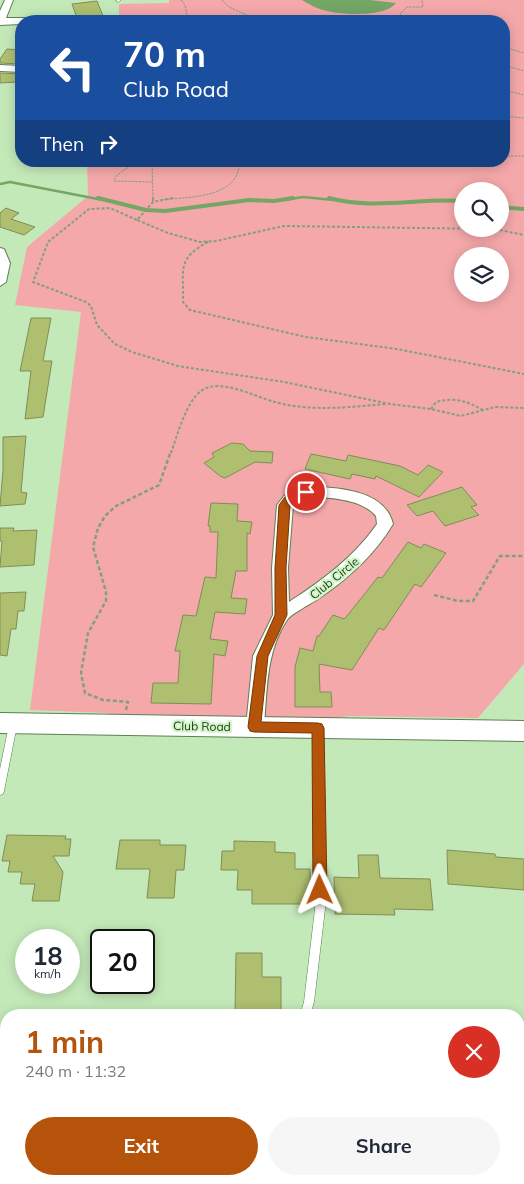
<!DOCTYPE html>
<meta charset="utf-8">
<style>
:root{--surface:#fff;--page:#f6f6f7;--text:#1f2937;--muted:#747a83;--accent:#b45309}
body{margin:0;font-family:Mulish,sans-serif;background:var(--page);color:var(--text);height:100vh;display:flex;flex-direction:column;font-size:19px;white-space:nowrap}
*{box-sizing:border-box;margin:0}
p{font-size:16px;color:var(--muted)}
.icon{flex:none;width:28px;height:28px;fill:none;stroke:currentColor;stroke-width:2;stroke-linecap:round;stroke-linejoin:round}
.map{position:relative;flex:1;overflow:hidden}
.side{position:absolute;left:0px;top:1009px;width:525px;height:176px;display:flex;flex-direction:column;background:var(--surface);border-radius:20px 20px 0 0;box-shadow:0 2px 12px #0003}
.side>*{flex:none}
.banner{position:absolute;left:15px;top:15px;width:495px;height:152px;border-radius:20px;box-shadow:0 2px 12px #0003;background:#1a4fa0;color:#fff;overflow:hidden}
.buttons{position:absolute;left:454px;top:182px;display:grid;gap:10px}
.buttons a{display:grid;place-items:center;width:55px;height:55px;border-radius:50%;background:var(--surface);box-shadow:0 2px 12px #0003;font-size:25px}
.speed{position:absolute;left:15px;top:929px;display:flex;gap:10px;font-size:25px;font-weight:700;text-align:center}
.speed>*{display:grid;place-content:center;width:65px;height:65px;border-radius:50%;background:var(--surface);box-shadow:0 2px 12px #0003;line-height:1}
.speed small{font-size:12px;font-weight:400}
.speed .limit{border:2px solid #111;border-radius:8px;background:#fff;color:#111}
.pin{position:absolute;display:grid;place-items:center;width:42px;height:42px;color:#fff;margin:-21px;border:2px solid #fff;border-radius:50%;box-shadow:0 1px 5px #0007}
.me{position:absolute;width:55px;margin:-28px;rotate:359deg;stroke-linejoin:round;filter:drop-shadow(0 0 4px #0008)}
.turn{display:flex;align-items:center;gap:18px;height:105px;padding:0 25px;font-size:22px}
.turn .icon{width:65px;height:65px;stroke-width:2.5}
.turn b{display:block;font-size:35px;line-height:42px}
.then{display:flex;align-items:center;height:48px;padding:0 25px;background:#0003;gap:10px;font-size:19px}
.round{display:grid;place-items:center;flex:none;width:52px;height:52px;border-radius:26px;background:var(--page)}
.summary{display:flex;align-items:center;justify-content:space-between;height:85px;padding:0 25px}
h1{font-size:30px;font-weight:700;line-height:38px;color:var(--accent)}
.primary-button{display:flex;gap:10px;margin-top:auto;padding:10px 25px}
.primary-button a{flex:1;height:58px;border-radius:30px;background:var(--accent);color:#fff;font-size:20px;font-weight:700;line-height:58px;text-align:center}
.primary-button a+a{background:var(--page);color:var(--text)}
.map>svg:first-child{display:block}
.green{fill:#f4a8a9;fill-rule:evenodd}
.water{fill:#74a665}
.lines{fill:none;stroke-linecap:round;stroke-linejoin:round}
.stream-far1{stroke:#74a665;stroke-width:2.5}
.stream{stroke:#74a665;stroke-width:4}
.building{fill:#aebf6f;stroke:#818d58}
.lane-casing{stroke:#5d7f53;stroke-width:1}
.street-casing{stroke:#5d7f53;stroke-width:2}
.secondary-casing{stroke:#5d7f53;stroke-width:2}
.path-far2{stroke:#849f7c;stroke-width:1;stroke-dasharray:2.5 1;stroke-linecap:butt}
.path-far1{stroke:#849f7c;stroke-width:2;stroke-dasharray:3 2;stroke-linecap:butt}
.path{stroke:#849f7c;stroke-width:2.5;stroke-dasharray:4 2.5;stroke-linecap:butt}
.lane{fill:#fff;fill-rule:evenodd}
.street{fill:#fff;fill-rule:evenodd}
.secondary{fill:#fff;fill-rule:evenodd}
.route{fill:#b45309;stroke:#753606}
.labels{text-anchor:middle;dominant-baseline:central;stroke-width:4.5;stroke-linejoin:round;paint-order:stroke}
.street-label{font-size:12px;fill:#2b3a27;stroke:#d1f7c6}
</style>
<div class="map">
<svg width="524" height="1184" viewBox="0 0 524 1184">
<rect width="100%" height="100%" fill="#c4e9b9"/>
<path class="green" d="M169 0H524V664L478 718 350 716 254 727 123 725 108 713 30 710 81 312 15 305 27 247 88 196 87 161H504V21H119V4L169 3ZM462 191H500V229H462ZM462 256H500V294H462Z"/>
<path class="water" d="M302 0H370L396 3C386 17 343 15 327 11 318 9 310 5 302 0Z"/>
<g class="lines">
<path class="stream-far1" d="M0 184 10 182 103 200
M284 200 303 197 334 200"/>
<path class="stream" d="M98 198 146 210 165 211 249 200 274 201 293 198
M329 198C372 210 418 198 462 201
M500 207 524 209"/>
</g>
<path class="building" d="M97 1 103 16 77 18 72 4Z
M7 49 21 50V64L0 63V59Z
M0 73 21 74 18 82 0 83Z
M6 208 19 213 11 219 35 227 24 235 0 227V213Z
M31 318H51L43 361H52L43 417 25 419 31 371H20Z
M26 436 21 492 27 493 25 504 0 506 3 470V437Z
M232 443 243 444 250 451 273 452 272 463 255 462 225 478 220 476 204 463 214 457 212 453Z
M311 454 346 461 348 455 400 466 418 475 428 465 443 472 419 497 376 476 375 479 352 474 350 479 305 469Z
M462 487 477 505 471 507 479 515 445 526 433 511 417 516 407 505Z
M211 503 238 504 237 521 252 522 250 534 247 533V571H236L231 598 247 599 245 614 215 612 210 639 228 641 225 656 214 654 211 704 151 703 153 683H178L180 651H175L183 615 196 616 205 577 216 578 218 532H210V526H208Z
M0 528H14L13 531 37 530 34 565 0 567 2 541H0Z
M408 542 421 548 424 544 446 553 421 587 415 584 384 630 379 628 352 670 319 664 320 692H331L332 707H295V667L300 648 313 651 317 636H319L333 615 344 619 347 616 378 577 382 578Z
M26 592 24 611H18L16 629H11L7 656 0 655V593Z
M7 835 66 836 65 839H71L69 856H53L63 872 59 901H32L35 884H20L22 872H8L10 861H2Z
M120 840H160V845H186L184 870H176L174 898H147L150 869H116Z
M234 841 275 842V852L295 853V869H310L311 904H252V890H237L238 870H221L222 851H234Z
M447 850 495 854 496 857 524 859V890L448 884Z
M358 855H378L380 878 430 879 433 910 394 909 395 915 335 914 334 877 359 878Z
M236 953H262V977H281V1014H235Z"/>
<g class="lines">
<g class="lane-casing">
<path id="lane" d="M116 0H120V1L118 2Z
M13 722 16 723 17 725 4 791 3 794 0 795V769L9 725 10 723Z
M318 727 321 728 322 730 325 909 314 1002 310 1015H300L304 1002 315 909 314 730 315 728Z
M6 1161V1171L0 1172V1162Z"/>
</g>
<g class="street-casing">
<path id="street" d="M5 0H13L6 18H73L78 21H21V24L0 25V11Z
M0 65 21 66V72L0 71Z
M0 248 4 249 10 263 6 282 0 286Z
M306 487C335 487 385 489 393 524 375 554 350 577 321 597 313 603 292 613 287 620 266 651 267 691 264 727L261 732 255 734 249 732 246 727 253 656 273 615 272 568 277 505 284 496ZM308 497C329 497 362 499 376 516L377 524C354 557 323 580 289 602L288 568 293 506Z"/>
</g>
<g class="secondary-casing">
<path id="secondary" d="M0 713 524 721V741L0 733Z"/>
</g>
<path class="path-far2" d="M181 0 185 5 188 21
M222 0 229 7 260 21
M421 21 403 17 400 14 407 7H423L422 0
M504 47 524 53
M504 65 524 71
M504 90 524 95
M504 116 524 118
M504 156H524
M137 161 116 176 114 181 153 182
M152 161 153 200
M161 200C182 197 215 199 232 182 237 177 239 168 241 161"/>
<path class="path-far1" d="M153 198V202
M173 198 153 202 137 220 168 233 200 242 216 241 284 226 492 229
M137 220 110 208 89 209 48 242 33 282 86 302 91 306 97 325 115 344 132 352 178 366 284 382 390 404 431 409 461 416 495 407 524 408
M495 229 524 235
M208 242C176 259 184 270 183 302L190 310 306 337 397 349 524 374
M431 409 436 402C454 397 467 401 483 410
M171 453C177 436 186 402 201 391 220 377 255 397 275 402 311 412 349 407 386 404"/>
<path class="path" d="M434 595 458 601H473L500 556H524
M126 710 128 702 103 700 85 693 81 673 88 633 106 601V592L93 547 98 528 105 516 116 506 159 485 171 451"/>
<use href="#lane" class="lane"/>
<use href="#street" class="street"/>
<use href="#secondary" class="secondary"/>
</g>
<path class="route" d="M306 488 309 489 311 492 309 495 292 502 290 506 286 568 287 615 268 656 261 722 318 723 322 724 324 728 327 890 325 895 320 896 315 895 313 890 312 733 254 732 250 731 248 727 257 656 275 615V568L279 505 285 497Z"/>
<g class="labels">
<g class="street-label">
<text transform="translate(334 578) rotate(-39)">Club Circle</text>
<text transform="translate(202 726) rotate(1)">Club Road</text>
</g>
</g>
</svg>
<div class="buttons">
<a><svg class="icon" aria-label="search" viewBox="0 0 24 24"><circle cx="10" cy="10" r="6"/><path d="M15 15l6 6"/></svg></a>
<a><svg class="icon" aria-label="layers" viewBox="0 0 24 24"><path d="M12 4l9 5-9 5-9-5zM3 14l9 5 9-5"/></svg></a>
</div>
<div class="speed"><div>18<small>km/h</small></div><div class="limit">20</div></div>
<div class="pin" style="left:306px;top:492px;background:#d93025"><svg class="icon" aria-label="arrive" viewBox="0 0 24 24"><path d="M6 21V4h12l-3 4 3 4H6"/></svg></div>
<svg class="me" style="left:320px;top:890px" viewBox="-20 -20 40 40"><path d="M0-17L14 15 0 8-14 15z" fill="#b45309" stroke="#fff" stroke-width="4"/></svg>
<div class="banner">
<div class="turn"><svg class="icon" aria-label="left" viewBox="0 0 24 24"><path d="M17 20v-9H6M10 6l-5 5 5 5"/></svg><div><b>70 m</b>Club Road</div></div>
<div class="then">Then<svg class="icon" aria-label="right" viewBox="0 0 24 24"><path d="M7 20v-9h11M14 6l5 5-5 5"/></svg></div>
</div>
<section class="side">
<div class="summary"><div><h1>1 min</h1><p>240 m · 11:32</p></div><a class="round" style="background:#d93025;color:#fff"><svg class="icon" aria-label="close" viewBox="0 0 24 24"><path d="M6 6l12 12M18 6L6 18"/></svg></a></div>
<div class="primary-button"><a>Exit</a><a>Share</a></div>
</section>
</div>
